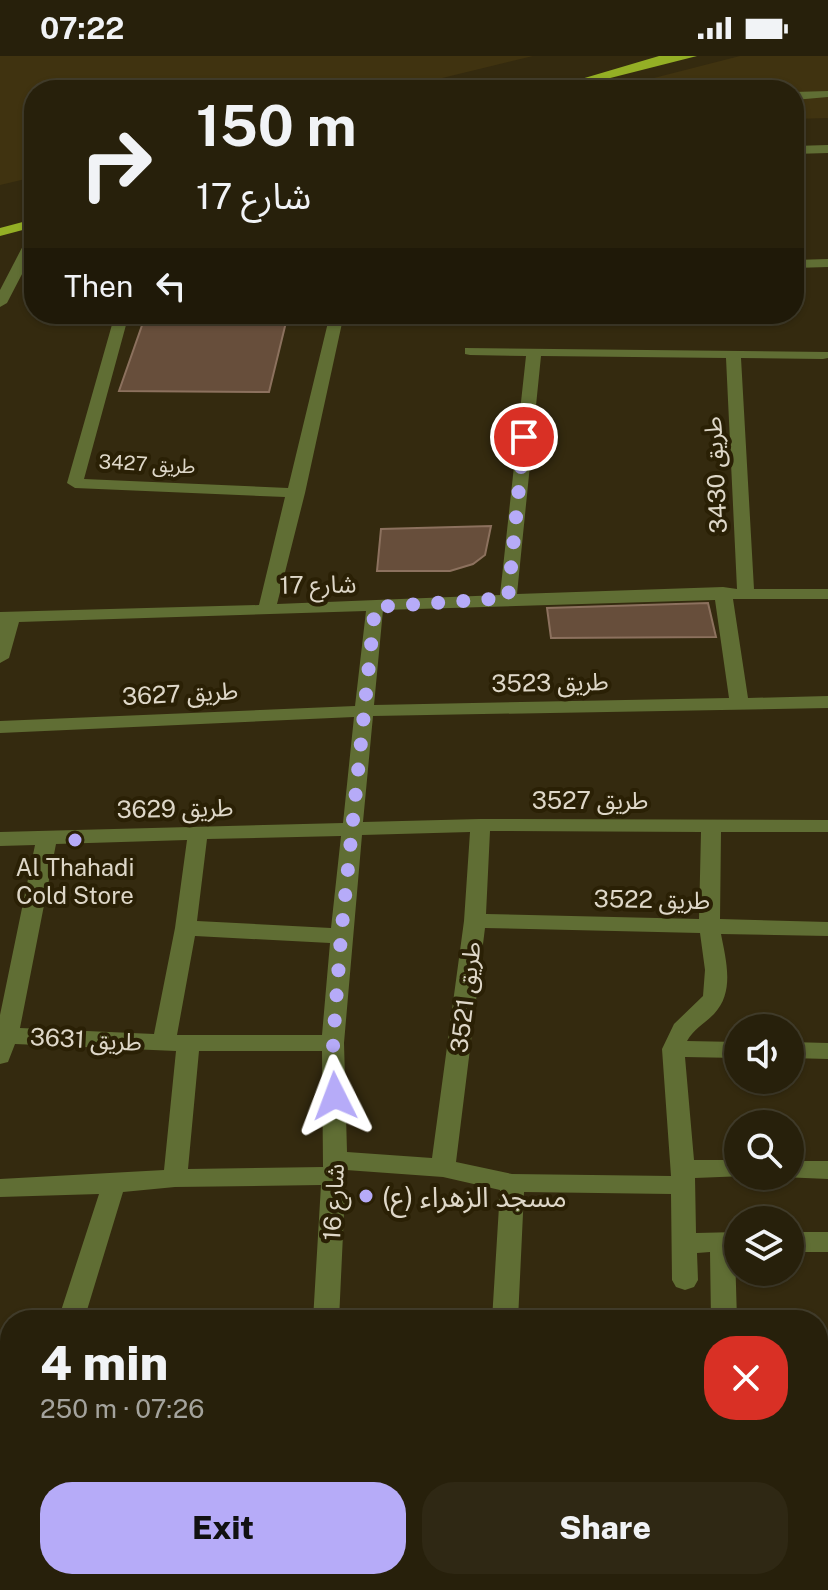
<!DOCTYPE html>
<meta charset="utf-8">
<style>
:root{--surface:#27200b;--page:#2f2814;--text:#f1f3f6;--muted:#a4a39d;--line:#433e2c;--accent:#b6abf8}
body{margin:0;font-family:"Public Sans","Noto Sans Arabic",sans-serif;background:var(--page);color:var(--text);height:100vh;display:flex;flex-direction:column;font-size:30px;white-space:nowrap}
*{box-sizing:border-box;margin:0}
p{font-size:26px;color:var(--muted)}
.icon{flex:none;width:44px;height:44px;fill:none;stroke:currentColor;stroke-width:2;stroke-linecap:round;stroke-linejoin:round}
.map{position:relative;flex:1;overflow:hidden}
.side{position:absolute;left:0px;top:1254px;width:828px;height:280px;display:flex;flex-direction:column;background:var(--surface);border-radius:32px 32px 0 0;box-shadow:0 2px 6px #0004,0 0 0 2px var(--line)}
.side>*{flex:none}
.top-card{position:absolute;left:24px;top:24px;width:780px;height:244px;border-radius:32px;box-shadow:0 2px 6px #0004,0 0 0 2px var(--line);background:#27200b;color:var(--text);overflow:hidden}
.buttons{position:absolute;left:724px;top:958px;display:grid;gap:16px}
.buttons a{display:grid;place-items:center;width:80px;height:80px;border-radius:50%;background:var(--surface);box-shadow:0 2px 6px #0004,0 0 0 2px var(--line);font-size:40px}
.pin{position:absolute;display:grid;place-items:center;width:68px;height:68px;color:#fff;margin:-34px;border:4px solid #fff;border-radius:50%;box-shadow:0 2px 8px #0007}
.me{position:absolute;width:88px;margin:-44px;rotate:357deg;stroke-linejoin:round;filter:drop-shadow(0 0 6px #0008)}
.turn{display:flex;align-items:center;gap:28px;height:168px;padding:0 40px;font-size:36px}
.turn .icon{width:104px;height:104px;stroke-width:2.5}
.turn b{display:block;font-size:56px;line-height:68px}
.then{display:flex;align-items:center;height:76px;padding:0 40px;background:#0003;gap:16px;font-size:30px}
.round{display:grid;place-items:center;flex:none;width:84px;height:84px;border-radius:32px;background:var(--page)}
.summary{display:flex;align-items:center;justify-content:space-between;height:136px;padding:0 40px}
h1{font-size:48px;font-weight:800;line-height:60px}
.action{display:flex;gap:16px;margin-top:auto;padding:16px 40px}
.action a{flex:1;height:92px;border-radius:32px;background:var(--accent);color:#111;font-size:32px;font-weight:800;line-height:92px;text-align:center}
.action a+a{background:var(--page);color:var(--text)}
.status{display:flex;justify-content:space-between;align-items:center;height:56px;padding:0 40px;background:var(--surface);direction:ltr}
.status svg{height:22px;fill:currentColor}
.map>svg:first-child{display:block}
.built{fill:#403310}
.building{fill:#674e3b;stroke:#8c715e;stroke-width:2}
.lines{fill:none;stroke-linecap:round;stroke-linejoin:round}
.minor{fill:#606e34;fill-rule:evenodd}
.major{fill:#94af25;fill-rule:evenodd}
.route{stroke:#b6abf8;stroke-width:14;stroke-dasharray:0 25.2}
.poi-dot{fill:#b6abf8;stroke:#2a2005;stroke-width:3}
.labels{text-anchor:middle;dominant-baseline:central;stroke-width:8;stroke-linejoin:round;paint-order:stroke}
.far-street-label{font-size:20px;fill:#ded7c8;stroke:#2a2005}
.street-label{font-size:24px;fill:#ded7c8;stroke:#2a2005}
.poi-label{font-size:24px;fill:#ded7c8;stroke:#2a2005}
.near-poi-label{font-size:28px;fill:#ded7c8;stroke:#2a2005;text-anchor:start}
</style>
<div class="status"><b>07:22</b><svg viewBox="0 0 49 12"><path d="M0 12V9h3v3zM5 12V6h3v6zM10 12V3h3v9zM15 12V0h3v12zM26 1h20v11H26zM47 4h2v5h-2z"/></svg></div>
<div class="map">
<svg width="828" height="1534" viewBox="0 0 828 1534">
<rect width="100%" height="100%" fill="#342a0f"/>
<path class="built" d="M0 0H533L393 34H34V121L0 129Z
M740 0H828V62L794 63V34H607Z"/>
<path class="building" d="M146 258H288L269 336 119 335Z
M491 470 485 499 473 508 450 515H377L381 473Z
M708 547 716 581 551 582 547 552Z"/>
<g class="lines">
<path class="minor" d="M688 24 719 34 688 31 646 34Z
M828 35V41L794 44V36Z
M828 89V97L794 98V90Z
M34 178V195L7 247 0 251V234L27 182Z
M828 203V211L794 212V204Z
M115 258H129L84 423 288 432 330 258H344L305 437 277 548 500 539 526 300 470 299 465 298V292L828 296V302L823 303 741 302 754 533H828V543H733L748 642 828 640V652L373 660 363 766 480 763 828 764V776H721L720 863 828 866V880L721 878C726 904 735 936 714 958 705 967 694 973 687 985L738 986V1002L685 1001 694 1104H738V1120H745L695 1122 696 1177 738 1176V1196H735L737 1264H711L710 1196 697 1197 698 1224 694 1231 685 1234 676 1231 672 1224 671 1138 524 1136 518 1264H492L500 1134 443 1121 346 1114 339 1264H313L321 1129 175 1131 123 1136 84 1264H58L99 1138 0 1141V1123L164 1114 176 995 15 988 8 1006 0 1008V959L35 789 0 790V776L343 767 354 661 0 677V665L355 650 366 555 19 566 9 602 0 607V556L259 549 285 441 75 432 67 427ZM541 300 726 302 737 533 723 531 517 538ZM715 544 729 642 374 649 383 554ZM490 775 701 776 699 863 486 858ZM470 776 464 865 432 1102 347 1096 344 987 362 779ZM341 780 331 872 197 865 207 783ZM187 784 175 872 154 978 20 972 56 788ZM485 872 700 877 705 914 703 940 674 968 662 993 671 1120 512 1118 456 1106ZM195 880 330 887 322 979H177ZM199 995H322L323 1111 188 1113Z
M790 986 828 987V1003L790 1002Z
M790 1105H828V1123L782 1121 790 1120Z
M790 1176H828V1196H790Z
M0 1278 10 1280V1302L0 1300Z
M818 1360 828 1361V1385L818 1384Z
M10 1426V1482L0 1486V1430Z
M150 1524H178V1534H150Z
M307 1524H335L337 1534H309Z
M490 1524H518V1534H490Z
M718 1524H746V1534H718Z"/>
<path class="major" d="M659 0H697L563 34H544Z
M34 163V171L0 180V172Z"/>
</g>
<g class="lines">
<path class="route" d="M335 1040 333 987 341 880 375 551 508 542 524 381"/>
</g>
<g class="poi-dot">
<circle cx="75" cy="784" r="8"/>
<circle cx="366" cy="1140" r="8"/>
</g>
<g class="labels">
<g class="far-street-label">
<text transform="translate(147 408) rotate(3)">طريق 3427</text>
</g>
<g class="street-label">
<text transform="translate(715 419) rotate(-93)">طريق 3430</text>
<text transform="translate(318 528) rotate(-1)">شارع 17</text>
<text transform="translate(550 626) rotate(-1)">طريق 3523</text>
<text transform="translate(180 637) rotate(-3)">طريق 3627</text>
<text x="590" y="744">طريق 3527</text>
<text transform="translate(175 752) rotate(-1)">طريق 3629</text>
<text transform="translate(652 843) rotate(1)">طريق 3522</text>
<text transform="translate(465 941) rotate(-83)">طريق 3521</text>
<text transform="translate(86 983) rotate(3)">طريق 3631</text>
<text transform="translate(333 1146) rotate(-87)">شارع 16</text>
</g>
<g class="poi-label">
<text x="75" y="811">Al Thahadi<tspan x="75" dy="28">Cold Store</tspan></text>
</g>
<g class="near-poi-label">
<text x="382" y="1140">مسجد الزهراء (ع)</text>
</g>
</g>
</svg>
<div class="buttons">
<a><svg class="icon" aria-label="sound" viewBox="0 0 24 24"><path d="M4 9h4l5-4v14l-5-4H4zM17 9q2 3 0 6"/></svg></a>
<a><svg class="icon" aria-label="search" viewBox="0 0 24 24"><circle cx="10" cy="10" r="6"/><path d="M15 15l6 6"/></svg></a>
<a><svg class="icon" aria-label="layers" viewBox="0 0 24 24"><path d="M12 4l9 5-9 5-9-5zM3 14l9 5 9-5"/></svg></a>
</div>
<div class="pin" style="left:524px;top:381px;background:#d93025"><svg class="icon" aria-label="arrive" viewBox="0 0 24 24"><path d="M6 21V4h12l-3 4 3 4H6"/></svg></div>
<svg class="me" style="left:335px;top:1040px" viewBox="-20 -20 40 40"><path d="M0-17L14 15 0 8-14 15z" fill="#b6abf8" stroke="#fff" stroke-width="4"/></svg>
<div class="top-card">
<div class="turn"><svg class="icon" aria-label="right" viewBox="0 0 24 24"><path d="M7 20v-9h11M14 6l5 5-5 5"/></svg><div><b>150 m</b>شارع 17</div></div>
<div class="then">Then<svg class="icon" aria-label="left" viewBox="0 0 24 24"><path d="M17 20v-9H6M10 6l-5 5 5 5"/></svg></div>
</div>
<section class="side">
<div class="summary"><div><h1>4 min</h1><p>250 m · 07:26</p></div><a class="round" style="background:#d93025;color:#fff"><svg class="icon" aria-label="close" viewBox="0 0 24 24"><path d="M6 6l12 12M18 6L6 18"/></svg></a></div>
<div class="action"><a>Exit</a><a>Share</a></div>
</section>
</div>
